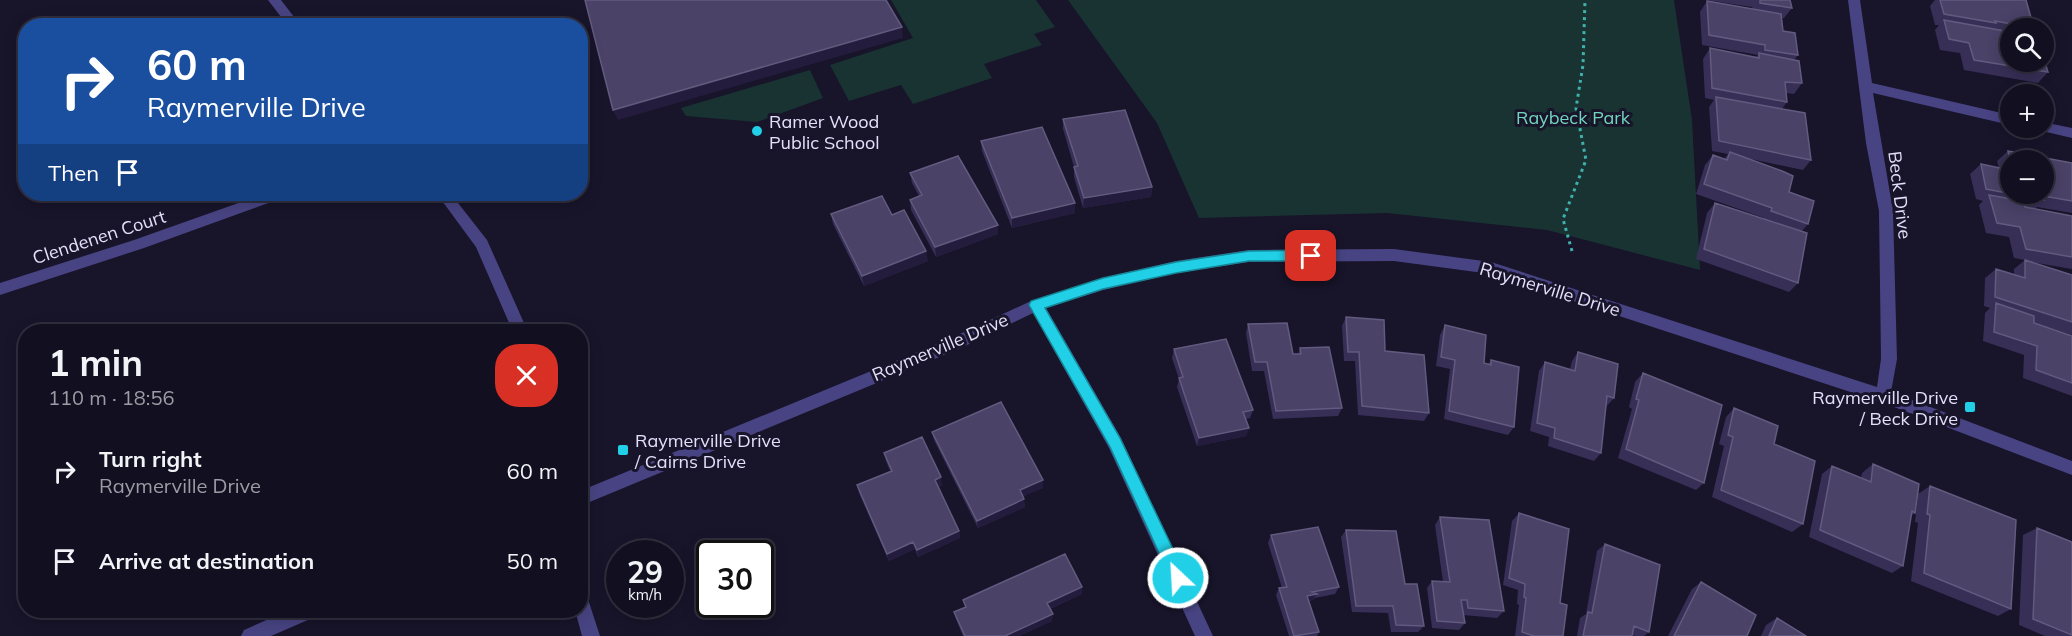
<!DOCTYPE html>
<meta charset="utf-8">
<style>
:root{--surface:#120f20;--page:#1f1d2d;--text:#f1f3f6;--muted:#9c9ca5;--line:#312f3e}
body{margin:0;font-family:Mulish,sans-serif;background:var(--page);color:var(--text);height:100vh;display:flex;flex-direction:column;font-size:22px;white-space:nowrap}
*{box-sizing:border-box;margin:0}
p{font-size:20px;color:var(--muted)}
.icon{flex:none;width:33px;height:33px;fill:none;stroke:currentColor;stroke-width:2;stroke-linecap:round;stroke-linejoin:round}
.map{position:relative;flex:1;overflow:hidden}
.details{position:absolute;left:18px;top:324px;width:570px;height:294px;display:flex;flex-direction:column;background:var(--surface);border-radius:24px;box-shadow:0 3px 15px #0003,0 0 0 2px var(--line)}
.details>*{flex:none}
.top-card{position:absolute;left:18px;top:18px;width:570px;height:183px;border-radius:24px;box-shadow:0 3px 15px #0003,0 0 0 2px var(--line);background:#1a4fa0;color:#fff;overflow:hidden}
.fabs{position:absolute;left:2000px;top:18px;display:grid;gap:12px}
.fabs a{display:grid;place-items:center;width:54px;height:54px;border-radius:50%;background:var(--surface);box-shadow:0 3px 15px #0003,0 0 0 2px var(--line);font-size:30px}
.speed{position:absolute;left:606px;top:540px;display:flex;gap:12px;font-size:30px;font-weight:700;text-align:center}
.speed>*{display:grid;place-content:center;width:78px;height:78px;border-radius:50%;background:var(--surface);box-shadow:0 3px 15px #0003,0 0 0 2px var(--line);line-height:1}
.speed small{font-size:15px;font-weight:400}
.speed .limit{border:3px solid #111;border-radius:9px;background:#fff;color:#111}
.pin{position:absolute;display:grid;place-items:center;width:51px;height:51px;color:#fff;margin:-26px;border-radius:12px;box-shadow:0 3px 9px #0006}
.me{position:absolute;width:66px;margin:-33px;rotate:335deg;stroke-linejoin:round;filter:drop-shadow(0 0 4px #0008)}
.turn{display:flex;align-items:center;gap:21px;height:126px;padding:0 30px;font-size:27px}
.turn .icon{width:78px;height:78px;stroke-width:2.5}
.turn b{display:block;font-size:42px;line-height:51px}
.then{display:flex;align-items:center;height:57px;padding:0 30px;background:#0003;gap:12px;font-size:22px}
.round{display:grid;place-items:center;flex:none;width:63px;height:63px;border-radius:24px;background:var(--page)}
.overview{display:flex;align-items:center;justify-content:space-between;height:102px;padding:0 30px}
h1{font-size:36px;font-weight:700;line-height:45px}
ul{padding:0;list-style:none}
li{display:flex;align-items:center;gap:18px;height:90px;padding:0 30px}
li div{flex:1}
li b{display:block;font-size:22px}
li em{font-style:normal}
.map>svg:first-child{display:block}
.green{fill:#183332}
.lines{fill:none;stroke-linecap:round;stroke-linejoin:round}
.path{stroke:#3fb1ac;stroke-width:3;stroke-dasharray:3 4;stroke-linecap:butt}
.minor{fill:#484483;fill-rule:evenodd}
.wall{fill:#372f56;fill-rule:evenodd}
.shaded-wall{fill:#231c3d}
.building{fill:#4a4267;stroke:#625b7f;stroke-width:1.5}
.route{fill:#21d0e7;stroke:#158796;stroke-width:1.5}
.poi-dot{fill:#21d0e7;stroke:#18142a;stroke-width:2}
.labels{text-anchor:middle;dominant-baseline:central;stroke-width:6;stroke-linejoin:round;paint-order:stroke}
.park-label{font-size:18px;fill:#72d5be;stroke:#18142a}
.poi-label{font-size:18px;fill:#e4e0fc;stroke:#18142a;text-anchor:start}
.street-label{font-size:18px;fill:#e4e0fc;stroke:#18142a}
</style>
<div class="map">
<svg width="2072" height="636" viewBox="0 0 2072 636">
<rect width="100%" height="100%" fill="#18142a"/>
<path class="green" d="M891 0H1036L1055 27 1034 34 1042 45 984 64 992 78 913 104 901 85 849 101 830 65 913 38Z
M1068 0H1674L1692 120 1700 270 1547 230 1387 213 1199 218 1157 123Z
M810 70 823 98 757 122 686 116 681 108Z"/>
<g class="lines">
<path class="path" d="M1572 251 1563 219 1586 160 1576 108 1583 65 1585 0"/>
<path class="minor" d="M268 0H281L301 26H288Z
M1848 0H1860L1872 83 2010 115V125L1873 93 1893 211 1897 359 1891 392 2072 461V475L1881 402 1491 274 1394 261 1249 262 1176 273 1103 290 1046 308 1121 438 1213 636H1195L1109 448 1033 313 961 348 580 506V491L951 338 1031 301 1103 278 1176 261 1249 250 1394 249 1491 262 1877 387 1881 359 1879 211 1866 143Z
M2043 122 2072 128V138L2038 130 2037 128H2043Z
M264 194H284L282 198 144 248 0 295V283L134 240Z
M437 194H451L487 240 528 332H513L476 247Z
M580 591 586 593 600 636H582L575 610H580Z
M289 610H320L317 616 271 636H241L244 630Z"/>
</g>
<path class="wall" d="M1706 0H1790L1792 8 1784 18H1782L1783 31 1798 55 1794 60 1802 83 1794 94 1786 93 1787 102 1782 109 1811 160 1803 170 1746 158 1789 192 1808 224 1801 232 1798 283 1789 292 1696 259 1707 213 1715 203 1763 219 1764 218 1696 194 1705 165 1713 155 1724 159 1728 154 1712 151 1709 107 1714 100 1705 98 1703 59 1710 48 1756 57 1758 55 1702 45 1700 12 1707 1 1753 9 1752 7Z
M1935 0H2026L2034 28H2010V62L2048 72 2038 83 1964 70 1960 53 1940 50 1935 30 1939 25H1935L1930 6Z
M1063 119 1152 187 1151 197 1083 208 1074 177V167L1063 129Z
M981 141 1075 213 1012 228 982 151Z
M2008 151 2072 163V213L2037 207 2035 209 2072 216V269L2031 262 2072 275V335L2034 323 2072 336V396L2023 378 2024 355 1983 341 1985 313 1990 308 1984 306 1985 278 1996 269 2014 274V269L2025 260 2014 258 2009 237 1986 233 1979 205 1983 201 1976 199 1970 174 1981 164 1999 168 1997 161ZM2010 160 2043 194H2010Z
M910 173 998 234 936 257 911 210 910 200 919 196 912 183Z
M831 214 892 215 928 261 864 286 833 224Z
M1346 317 1385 351 1429 413 1424 421 1358 415 1355 361H1344L1342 326Z
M1248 324 1293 354H1298L1300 348 1342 408 1338 416 1273 419 1264 371H1252L1246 333Z
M1445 325 1484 363 1488 364 1491 360 1514 427 1508 435 1444 419 1450 369 1436 366 1440 335Z
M1174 349 1253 410 1250 418 1246 419 1249 428 1246 436 1197 446 1177 387 1179 379 1172 358Z
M1578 352 1614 398 1606 407 1601 453 1594 461 1548 446 1549 437 1530 431 1539 371 1545 362 1570 369 1572 361Z
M1643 373 1704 483 1696 490 1618 458 1632 409 1629 407 1635 382Z
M1734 408 1774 444 1803 524 1792 532 1712 497 1724 446 1719 444 1726 417Z
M932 432 1043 488 1023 496 1025 507 978 528 934 440Z
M884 453 942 485 938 487 959 531 960 538 918 557 915 549 889 561 859 493 857 485 890 471 886 461Z
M1873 464 1915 513 1911 516 1903 566 1892 573 1809 537 1822 474 1832 466 1861 478 1862 473Z
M1930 486 2011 609 1998 616 1911 581 1918 523 1915 522 1918 494Z
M1519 513 1560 603 1563 636H1515L1519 605 1517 604 1518 590 1503 585 1512 521Z
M1440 517 1504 611 1497 618 1463 615 1465 623 1459 630 1432 628 1427 588 1432 581 1443 582 1435 525Z
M2037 528 2072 542V636H2045L2019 625 2023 535Z
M1346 530 1405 584 1424 626 1418 632H1391L1388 613 1352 612 1341 537Z
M1271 535 1339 587 1335 594 1315 598 1313 600 1309 601 1319 632 1317 636H1289L1276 595 1279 588H1282L1268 543Z
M1605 544 1649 632 1644 636H1635L1632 635V636H1577L1580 618 1586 614 1597 551Z
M1701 582 1747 636H1668L1692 589Z
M1082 594 1050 609 1052 621 1019 636H963L956 619 954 612 965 608 963 600Z
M1777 618 1806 636H1761L1766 625Z"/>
<path class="shaded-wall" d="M902 27 903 38 618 120 613 110Z
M1152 187 1151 197 1083 208 1084 198Z
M1075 203V213L1012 228V218Z
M998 225V234L936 257 935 247Z
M926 251 928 261 864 286 862 276Z
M1249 428 1246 436 1197 446 1199 438Z
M941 477 942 485 936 488 935 480Z
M1043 480V488L1020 498V490Z
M1024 499 1025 507 978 528 977 521Z
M959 531 960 538 918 557 917 550Z
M913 542 915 549 889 561 887 554Z
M1082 587V594L1047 610V603Z
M1317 594 1313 600 1304 602 1307 596Z
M1053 614 1052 621 1019 636H1005Z"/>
<path class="building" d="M585 0H886L902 27 613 110Z
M1760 0H1790L1792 8 1760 3Z
M1940 0H2026L2034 28 1995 21 1996 23 1944 14Z
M1707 1 1781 14 1783 31 1795 33 1798 55 1765 50V45L1709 35Z
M1944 20 2010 32V62H2043V56L2048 72 1974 60 1969 43 1949 39Z
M1710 48 1759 58V53L1799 61 1802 83 1785 82 1787 102 1712 88Z
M1716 97 1805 113 1811 160 1719 141Z
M1125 110 1152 187 1084 198 1074 167 1078 166 1063 119Z
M1042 127 1075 203 1012 218 981 141Z
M2008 151 2072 163V201L2043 196 2044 200 1986 189 1981 164 2010 170V194H2043V160H2010Z
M1730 152 1782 171 1793 176 1789 192 1814 201 1808 224 1771 211 1772 208 1704 184 1713 155 1727 160Z
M958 156 998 225 935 247 910 200 922 195 910 173Z
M1989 195 2023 201 2025 207 2072 216V257L2026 249 2020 227 1997 223Z
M882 196 892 215 904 210 926 251 862 276 831 214Z
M1715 203 1807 233 1798 283 1704 249Z
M2025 260 2072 275V322L1995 297 1996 269 2025 278Z
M1996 303 2034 316V323L2072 336V383L2036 370 2037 346 1994 332Z
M1346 317 1384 320 1385 351 1424 355 1429 413 1362 406 1359 352H1348Z
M1287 323 1293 354H1301L1300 348 1329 347 1342 408 1276 411 1267 362H1255L1248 324Z
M1445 325 1486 335 1484 363 1491 365V360L1519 367 1514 427 1449 411 1455 360 1441 357Z
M1226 339 1253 410 1243 412 1249 428 1199 438 1179 378 1183 377 1174 349Z
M1578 352 1618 364 1614 398 1607 396 1601 453 1554 438 1555 428 1537 423 1545 362 1575 371Z
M1643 373 1722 405 1704 483 1626 449 1639 400 1636 399Z
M1001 402 1043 480 1020 490 1024 499 977 521 932 432Z
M1734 408 1778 426 1774 444 1815 461 1803 524 1721 490 1733 437 1728 435Z
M922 437 941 477 935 480 959 531 917 550 913 542 887 554 857 485 892 471 884 453Z
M1873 464 1919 484 1915 513 1912 511 1903 566 1820 530 1832 466 1871 482Z
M1930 486 2016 520 2011 609 1924 573 1930 515 1927 514Z
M1519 513 1569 529 1560 603 1567 605 1563 636H1534L1522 632 1526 598 1524 597 1525 584 1509 578Z
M1440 517 1489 520 1504 611 1468 608 1467 600H1461L1465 623 1437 621 1432 581 1450 582Z
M1318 527 1339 587 1312 592 1317 594 1307 596 1319 632 1294 636 1279 588 1287 587 1271 535Z
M2037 528 2072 542V635L2033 619Z
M1346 530 1396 531 1405 584H1417L1424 626 1396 625 1393 606H1356Z
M1605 544 1660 565 1649 632 1634 626 1632 636H1583L1588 612 1592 613Z
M1065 554 1082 587 1047 603 1053 614 1005 636H965L954 612 966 607 963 600Z
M1701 582 1756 615 1747 636H1674Z
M1777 618 1806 636H1769Z"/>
<path class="route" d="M1311 250 1318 256 1311 261H1249L1176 273 1103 289 1045 308 1120 438 1184 572 1186 578 1184 583 1178 585 1173 583 1110 447 1029 305 1031 301 1103 278 1176 262 1249 251Z"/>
<g class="poi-dot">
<circle cx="757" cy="131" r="6"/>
<rect x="1964" y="401" width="12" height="12" rx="3"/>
<rect x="617" y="444" width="12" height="12" rx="3"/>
</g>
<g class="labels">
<g class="park-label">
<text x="1573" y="117">Raybeck Park</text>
</g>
<g class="poi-label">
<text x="769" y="121">Ramer Wood<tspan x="769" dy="21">Public School</tspan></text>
<text x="1958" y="397" text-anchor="end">Raymerville Drive<tspan x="1958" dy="21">/ Beck Drive</tspan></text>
<text x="635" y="440">Raymerville Drive<tspan x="635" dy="21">/ Cairns Drive</tspan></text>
</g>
<g class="street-label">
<text transform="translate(1900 195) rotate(83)">Beck Drive</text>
<text transform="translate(99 237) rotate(-18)">Clendenen Court</text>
<text transform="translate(1550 289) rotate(17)">Raymerville Drive</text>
<text transform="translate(940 347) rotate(-23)">Raymerville Drive</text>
</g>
</g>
</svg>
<div class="fabs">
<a><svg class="icon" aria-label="search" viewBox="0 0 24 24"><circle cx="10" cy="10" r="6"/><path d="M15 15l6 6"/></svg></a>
<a>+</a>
<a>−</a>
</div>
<div class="speed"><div>29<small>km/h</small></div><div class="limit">30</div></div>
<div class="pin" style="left:1311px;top:256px;background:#d93025"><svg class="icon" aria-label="arrive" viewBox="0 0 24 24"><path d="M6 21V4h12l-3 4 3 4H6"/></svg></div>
<svg class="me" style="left:1178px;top:578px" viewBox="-20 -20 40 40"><circle r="17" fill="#21d0e7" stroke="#fff" stroke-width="3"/><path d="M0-11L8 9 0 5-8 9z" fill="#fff"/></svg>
<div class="top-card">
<div class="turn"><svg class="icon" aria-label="right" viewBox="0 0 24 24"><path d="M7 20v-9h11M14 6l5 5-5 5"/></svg><div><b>60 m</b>Raymerville Drive</div></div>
<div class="then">Then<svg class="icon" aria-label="arrive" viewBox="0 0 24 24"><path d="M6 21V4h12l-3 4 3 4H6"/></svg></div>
</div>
<section class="details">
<div class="overview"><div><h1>1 min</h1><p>110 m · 18:56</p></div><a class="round" style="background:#d93025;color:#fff"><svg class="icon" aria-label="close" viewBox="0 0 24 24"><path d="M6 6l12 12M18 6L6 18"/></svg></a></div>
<ul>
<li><svg class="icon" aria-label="right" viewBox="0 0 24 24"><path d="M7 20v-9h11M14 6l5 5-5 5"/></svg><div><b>Turn right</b><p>Raymerville Drive</p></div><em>60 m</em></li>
<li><svg class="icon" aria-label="arrive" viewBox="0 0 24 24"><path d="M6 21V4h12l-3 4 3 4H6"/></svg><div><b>Arrive at destination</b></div><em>50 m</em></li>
</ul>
</section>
</div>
